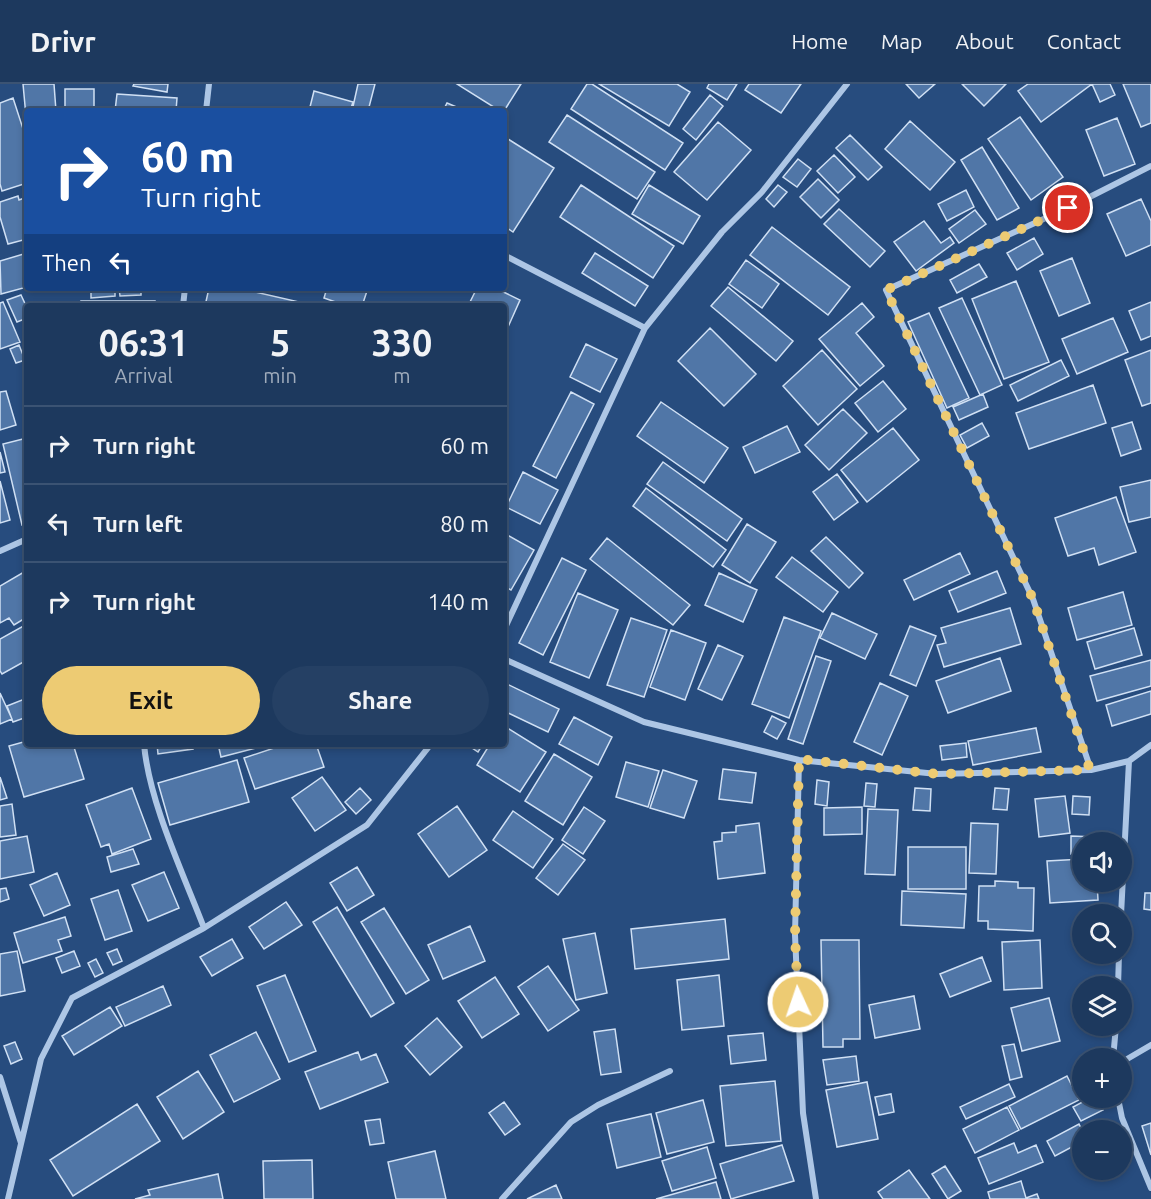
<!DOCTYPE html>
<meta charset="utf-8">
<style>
:root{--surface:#1d395e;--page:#254064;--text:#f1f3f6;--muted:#a0acbc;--line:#3b5373;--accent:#edcb73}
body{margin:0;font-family:Ubuntu,sans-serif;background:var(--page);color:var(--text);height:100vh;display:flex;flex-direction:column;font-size:22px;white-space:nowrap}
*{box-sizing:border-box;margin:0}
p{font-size:20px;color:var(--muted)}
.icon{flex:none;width:33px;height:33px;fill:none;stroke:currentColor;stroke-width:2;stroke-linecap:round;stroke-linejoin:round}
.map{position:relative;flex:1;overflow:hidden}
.details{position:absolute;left:24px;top:219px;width:483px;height:444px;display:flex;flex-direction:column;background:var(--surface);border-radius:6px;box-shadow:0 3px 9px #0003,0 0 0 2px var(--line)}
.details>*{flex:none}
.guide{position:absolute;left:24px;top:24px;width:483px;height:183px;border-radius:6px;box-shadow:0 3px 9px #0003,0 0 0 2px var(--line);background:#1a4fa0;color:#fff;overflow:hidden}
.tools{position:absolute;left:1072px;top:748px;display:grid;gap:12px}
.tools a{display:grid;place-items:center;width:60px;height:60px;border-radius:50%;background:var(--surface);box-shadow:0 3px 9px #0003,0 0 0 2px var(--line);font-size:30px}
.pin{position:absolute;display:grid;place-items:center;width:51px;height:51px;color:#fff;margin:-26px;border:3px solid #fff;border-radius:50%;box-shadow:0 2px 6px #0007}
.me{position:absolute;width:66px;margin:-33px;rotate:357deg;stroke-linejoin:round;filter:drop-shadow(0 0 4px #0008)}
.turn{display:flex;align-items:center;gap:21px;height:126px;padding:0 18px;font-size:27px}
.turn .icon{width:78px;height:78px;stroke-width:2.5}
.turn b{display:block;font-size:42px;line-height:51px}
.then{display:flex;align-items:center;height:57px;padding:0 18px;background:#0003;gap:12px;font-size:22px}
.eta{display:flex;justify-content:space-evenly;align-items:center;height:102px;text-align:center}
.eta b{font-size:36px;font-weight:700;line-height:42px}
.action{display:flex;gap:12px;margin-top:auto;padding:12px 18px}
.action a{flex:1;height:69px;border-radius:36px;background:var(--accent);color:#111;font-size:24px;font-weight:700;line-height:69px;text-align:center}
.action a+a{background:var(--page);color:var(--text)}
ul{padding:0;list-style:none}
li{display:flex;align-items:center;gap:18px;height:78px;padding:0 18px;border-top:2px solid var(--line)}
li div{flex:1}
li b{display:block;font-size:22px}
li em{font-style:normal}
header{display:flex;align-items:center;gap:36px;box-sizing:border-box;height:84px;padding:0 30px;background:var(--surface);border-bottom:2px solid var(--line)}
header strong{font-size:28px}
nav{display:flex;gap:33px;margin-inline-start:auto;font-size:21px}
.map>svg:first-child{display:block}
.building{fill:#5076a7;stroke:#d0e0f4;stroke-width:1.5}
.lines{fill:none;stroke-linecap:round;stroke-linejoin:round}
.minor{stroke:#adc6e5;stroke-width:6}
.route{stroke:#edcb73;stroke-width:10;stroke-dasharray:0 18}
</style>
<header>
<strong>Drivr</strong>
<nav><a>Home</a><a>Map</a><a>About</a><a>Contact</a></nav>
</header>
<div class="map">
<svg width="1151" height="1115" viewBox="0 0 1151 1115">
<rect width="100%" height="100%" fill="#274c7e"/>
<path class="building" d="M23 0H54L56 27H27V43Z
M134 0H168L167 8 133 2Z
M358 0H375L368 27H352Z
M457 0H521L504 27H500Z
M587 0H592L683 59 665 86 571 25Z
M599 0H677L690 8 669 42Z
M709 0H737L727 16 707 4Z
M749 0H801L781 29 745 6Z
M906 0H935L919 14Z
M962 0H1006L984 22Z
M1028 0H1092L1041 38 1018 7Z
M1092 0H1110L1115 11 1100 18Z
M1123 0H1151V39L1141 43Z
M65 5H94V27H65Z
M314 7 353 18 350 27H309Z
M117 10 177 14 176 27H115Z
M710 11 723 22 696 56 683 45Z
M13 14 27 57V99L2 107 0 100V19Z
M447 19 466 27H443Z
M567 31 655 88 637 115 549 58Z
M1020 33 1063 93 1031 116 988 55Z
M1117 34 1135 80 1104 92 1086 46Z
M910 37 955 78 930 106 885 65Z
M718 38 751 66 707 116 674 88Z
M850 51 882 83 868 96 836 64Z
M508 55 554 84 513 148 504 142V61Z
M982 63 1019 124 997 136 961 76Z
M834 71 855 93 838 109 817 87Z
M798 75 811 85 797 103 783 93Z
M818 95 839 116 821 134 800 113Z
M1069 99 1077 111 1051 125 1045 113Z
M581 101 674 162 653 194 560 133Z
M649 101 700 132 683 160 632 130Z
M778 101 787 108 774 123 766 115Z
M966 106 974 123 947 137 938 120Z
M18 112 19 116 27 113V155L8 160 0 133V118Z
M1141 115 1151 137V161L1126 172 1107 130Z
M839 125 885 167 870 183 824 140Z
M975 126 986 140 959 159 949 145Z
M924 137 941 159 950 153 954 159 916 187 894 158Z
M772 143 850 203 828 231 750 171Z
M1034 154 1043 170 1017 186 1007 169Z
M27 169V203L1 210 0 177Z
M595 169 648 202 635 222 582 189Z
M1072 174 1090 219 1059 232 1040 187Z
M746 176 779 200 762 224 729 200Z
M979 180 987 193 957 209 950 196Z
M1016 197 1049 278 1004 295 972 215Z
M728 203 793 257 776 277 711 222Z
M91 204H115V212L91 214Z
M119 204H141V211L120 212Z
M209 204H238L308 220V222H205Z
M327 204H368L362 222H347L324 214Z
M477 204H495L520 216 504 252V222H468Z
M21 211 27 224V234L17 238 7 216Z
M962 214 1002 301 980 311 939 224Z
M81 217H155V222H81Z
M3 218 20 258 0 265V219Z
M1151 218V252L1141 256 1129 227Z
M862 219 874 233 856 249 884 282 860 302 819 255Z
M929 229 969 314 947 324 908 238Z
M1113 234 1128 268 1077 290 1062 255Z
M710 244 756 290 724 322 678 277Z
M586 260 617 275 600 308 570 293Z
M19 261 25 276 16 279 10 265Z
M822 266 857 305 818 341 783 302Z
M1151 266V319L1142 322 1125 276Z
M1061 276 1069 292 1018 317 1010 301Z
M883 297 906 325 878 348 855 319Z
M1093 301 1106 339 1029 365 1016 329Z
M6 307 16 341 0 346V308Z
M571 308 594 320 556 394 533 382Z
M983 310 988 323 959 336 953 323Z
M661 318 728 364 704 399 637 352Z
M843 325 867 349 829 386 805 361Z
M1132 338 1141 365 1121 372 1112 344Z
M982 339 989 352 967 364 960 351Z
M787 342 800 368 755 389 743 363Z
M893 344 919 376 867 418 841 386Z
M27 354V439L22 441 3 360Z
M0 368 5 388 0 389Z
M663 378 742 435 727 457 647 400Z
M523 388 558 406 540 440 506 423Z
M837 390 858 418 834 436 813 408Z
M1151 396V433L1129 438 1120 403Z
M0 397 10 436 0 439Z
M646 404 726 466 713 483 633 422Z
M1116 413 1136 468 1099 481 1094 464 1068 472 1055 434Z
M747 440 776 458 750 499 722 481Z
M504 449 534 466 511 506 504 502Z
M826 453 863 489 849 504 811 467Z
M607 454 690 521 673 541 590 475Z
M960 469 970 490 914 516 904 496Z
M792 473 838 508 823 528 776 493Z
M562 474 586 486 543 571 519 559Z
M997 487 1006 509 958 528 949 507Z
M24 488 27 492V533L14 541 9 534 0 539V502Z
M719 489 757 506 743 538 705 521Z
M1123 508 1132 541 1077 556 1068 524Z
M578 509 618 526 589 594 550 578Z
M1010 524 1021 560 944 583 937 561 946 559 941 544Z
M832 529 877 550 865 575 820 554Z
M784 533 821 547 789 634 752 620Z
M631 534 667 546 644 613 607 601Z
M27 540V576L2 590 0 587V555Z
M910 542 936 552 916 602 890 591Z
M1134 544 1142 571 1095 585 1087 558Z
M671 546 706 559 685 616 650 603Z
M718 561 743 572 722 616 698 605Z
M816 572 831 577 803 660 788 655Z
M1000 574 1011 607 948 629 936 597Z
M1151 576V602L1097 617 1090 592Z
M880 599 908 612 882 671 854 658Z
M507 600 559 625 548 648 504 627V605Z
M1151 607V630L1112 642 1106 621Z
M0 609 12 635 0 640Z
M27 614V633L13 638 7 622Z
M772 632 786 639 777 655 764 648Z
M574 633 612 653 598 681 559 660Z
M504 642 546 668 520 708 477 681 490 660H504Z
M1036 644 1041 668 973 681 968 657Z
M27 657V660H73L84 695 24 713 9 662Z
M966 659 967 673 942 676 940 662Z
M157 660H192L193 665 158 670Z
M218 660H271L221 673Z
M286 660H316L324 683 255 705 244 674Z
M466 660H483L478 668Z
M554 670 592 693 563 741 525 717Z
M237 676 249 718 170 741 158 699Z
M626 678 659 687 648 723 616 713Z
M723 685 756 689 752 719 719 715Z
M663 686 697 697 684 734 650 724Z
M0 693 7 714 0 716Z
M322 693 346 726 315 747 292 714Z
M817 696 829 698 827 722 815 720Z
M866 699 877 700 875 723 864 722Z
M132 704 151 755 112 770 109 760 101 763 86 721Z
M360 704 371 716 356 730 345 718Z
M915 704 931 705 930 727 913 726Z
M995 704 1009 705 1007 726 993 725Z
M1065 712 1070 749 1039 753 1035 715Z
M1073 712 1090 713 1089 731 1072 730Z
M12 720 16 751 0 753V722Z
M457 722 487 766 449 793 418 750Z
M584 723 605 737 583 770 562 756Z
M862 723V750L824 751V724Z
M868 725 898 726 895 791 865 790Z
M513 727 553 755 533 784 493 756Z
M759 739 765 789 718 795 714 758 722 757V749L736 748V742Z
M971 739 998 740 996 790 969 789Z
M27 752 34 788 0 795V757Z
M1071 752 1097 753 1096 759H1083V770H1071Z
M563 760 585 776 558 811 536 794Z
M908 763H966V805H908Z
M133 765 139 780 111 788 107 773Z
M1083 775V798H1097L1098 816 1050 819 1047 777Z
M357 783 374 811 347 827 330 799Z
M164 788 179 824 148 837 132 801Z
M57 789 70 821 44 832 30 801Z
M995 797 1018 798V804H1034L1033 847 988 845V837H978L979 802H995Z
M6 804 9 815 0 818V805Z
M118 806 132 847 105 856 91 815Z
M902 807 966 810 964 844 901 841Z
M1145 809H1151V826L1144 825Z
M286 818 302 841 264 865 249 843Z
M337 823 394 919 371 933 313 838Z
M384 824 429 896 406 910 361 838Z
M65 833 71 852 58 856 62 867 23 879 14 849Z
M725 835 729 875 635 885 631 845Z
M470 842 485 877 443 895 428 861Z
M595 849 607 909 576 916 563 855Z
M232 855 243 874 212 892 200 873Z
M821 856H859L860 955H843V963H823Z
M1040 856 1042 904 1004 906 1002 858Z
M117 865 122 877 113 881 107 869Z
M17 867 25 907 0 912V870Z
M74 867 80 882 62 889 56 874Z
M982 873 991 897 950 913 940 890Z
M96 875 103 889 95 893 88 879Z
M548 882 579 926 548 947 518 903Z
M285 891 316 967 289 978 257 902Z
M719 891 724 942 682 946 677 896Z
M495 893 519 930 482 954 458 917Z
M163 902 171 921 125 942 116 923Z
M914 912 920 945 875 954 869 921Z
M1049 914 1060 957 1022 967 1011 924Z
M110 923 122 942 74 971 62 952Z
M437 934 462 963 430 991 405 962Z
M615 945 621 988 601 991 594 948Z
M256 948 280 995 234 1018 210 971Z
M763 949 766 976 731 980 728 952Z
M15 958 22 975 11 980 4 962Z
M1014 960 1022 993 1010 996 1002 962Z
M358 968 361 976 376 970 388 998 320 1025 305 988Z
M856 972 859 997 827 1001 823 976Z
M198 987 224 1028 183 1055 157 1013Z
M1067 992 1079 1016 1021 1045 1009 1022Z
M775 997 781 1057 726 1062 720 1002Z
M867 998 878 1055 837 1063 826 1006Z
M1009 1000 1015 1013 966 1035 960 1023Z
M891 1010 894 1028 879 1031 875 1013Z
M1090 1014H1096L1103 1026 1081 1037 1073 1023Z
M703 1016 714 1058 667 1070 656 1029Z
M504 1018 520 1040 505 1051 489 1029Z
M137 1020 160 1057 73 1112 50 1076Z
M1007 1023 1019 1046 975 1069 963 1045Z
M651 1030 661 1073 617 1084 607 1040Z
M380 1035 384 1059 370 1061 365 1037Z
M1151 1039V1071L1142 1042Z
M1079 1040 1083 1048V1057L1055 1072 1047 1057Z
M1014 1059 1018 1069 1036 1061 1043 1078 989 1100 978 1074Z
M782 1061 794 1097 731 1115 720 1080Z
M707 1063 716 1094 672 1107 662 1077Z
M435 1067 446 1115H396L388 1078Z
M312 1076 313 1115H264L263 1077Z
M945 1082 961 1107 948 1115 932 1090Z
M909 1086 930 1115H883L878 1108Z
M218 1090 223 1115H135L150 1111 148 1106Z
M1021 1097 1026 1114 1037 1110 1039 1115H990L988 1108Z
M716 1098 721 1115H656Z
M556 1101 562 1115H527Z"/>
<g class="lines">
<path class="minor" d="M206 27 209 0
M504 171 645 244
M183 222 185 204
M0 467 27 455
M504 546 645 244 722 148 762 108 847 0
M504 575 644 638 799 676 937 690 1091 686 1129 677 1151 661
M144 660C149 718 183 789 204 844
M799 676 795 851 803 1029 816 1115
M1091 686 1033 515 886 206 1068 124 1151 82
M1121 831 1129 677
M1118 903 1119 870
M1113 975 1116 942
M1122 978 1151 961
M0 993 21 1059
M1118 1014 1122 1034 1151 1104
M8 1115 41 975 72 914 204 844 367 741 431 660
M502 1115 571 1038 598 1021 670 987"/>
</g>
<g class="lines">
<path class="route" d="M798 918 795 851 799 675 937 690 1090 686 1033 515 886 206 1068 124"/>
</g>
</svg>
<div class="tools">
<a><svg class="icon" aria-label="sound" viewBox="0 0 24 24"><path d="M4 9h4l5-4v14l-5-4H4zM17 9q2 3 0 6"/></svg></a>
<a><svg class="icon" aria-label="search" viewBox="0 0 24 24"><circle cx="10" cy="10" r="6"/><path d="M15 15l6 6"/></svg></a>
<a><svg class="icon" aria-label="layers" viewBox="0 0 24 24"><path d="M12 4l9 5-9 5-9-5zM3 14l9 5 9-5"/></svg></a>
<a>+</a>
<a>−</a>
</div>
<div class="pin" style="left:1068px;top:124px;background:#d93025"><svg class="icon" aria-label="arrive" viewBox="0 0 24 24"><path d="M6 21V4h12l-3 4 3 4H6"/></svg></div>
<svg class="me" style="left:798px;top:918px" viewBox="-20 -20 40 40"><circle r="17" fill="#edcb73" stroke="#fff" stroke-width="3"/><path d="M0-11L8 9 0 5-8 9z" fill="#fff"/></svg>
<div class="guide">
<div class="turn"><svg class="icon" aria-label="right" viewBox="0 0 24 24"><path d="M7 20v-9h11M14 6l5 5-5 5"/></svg><div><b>60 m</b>Turn right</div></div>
<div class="then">Then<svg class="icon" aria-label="left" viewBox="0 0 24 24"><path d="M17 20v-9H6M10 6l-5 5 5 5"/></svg></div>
</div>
<section class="details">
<div class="eta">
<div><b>06:31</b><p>Arrival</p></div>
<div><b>5</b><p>min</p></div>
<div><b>330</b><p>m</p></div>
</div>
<ul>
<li><svg class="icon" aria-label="right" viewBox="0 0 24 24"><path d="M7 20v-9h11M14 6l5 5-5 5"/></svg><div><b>Turn right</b></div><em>60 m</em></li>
<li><svg class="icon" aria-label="left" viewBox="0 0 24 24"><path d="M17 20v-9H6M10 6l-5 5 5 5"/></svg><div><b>Turn left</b></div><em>80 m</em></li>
<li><svg class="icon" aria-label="right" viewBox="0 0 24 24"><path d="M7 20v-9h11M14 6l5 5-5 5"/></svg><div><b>Turn right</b></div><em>140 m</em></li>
</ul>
<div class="action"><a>Exit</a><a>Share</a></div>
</section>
</div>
